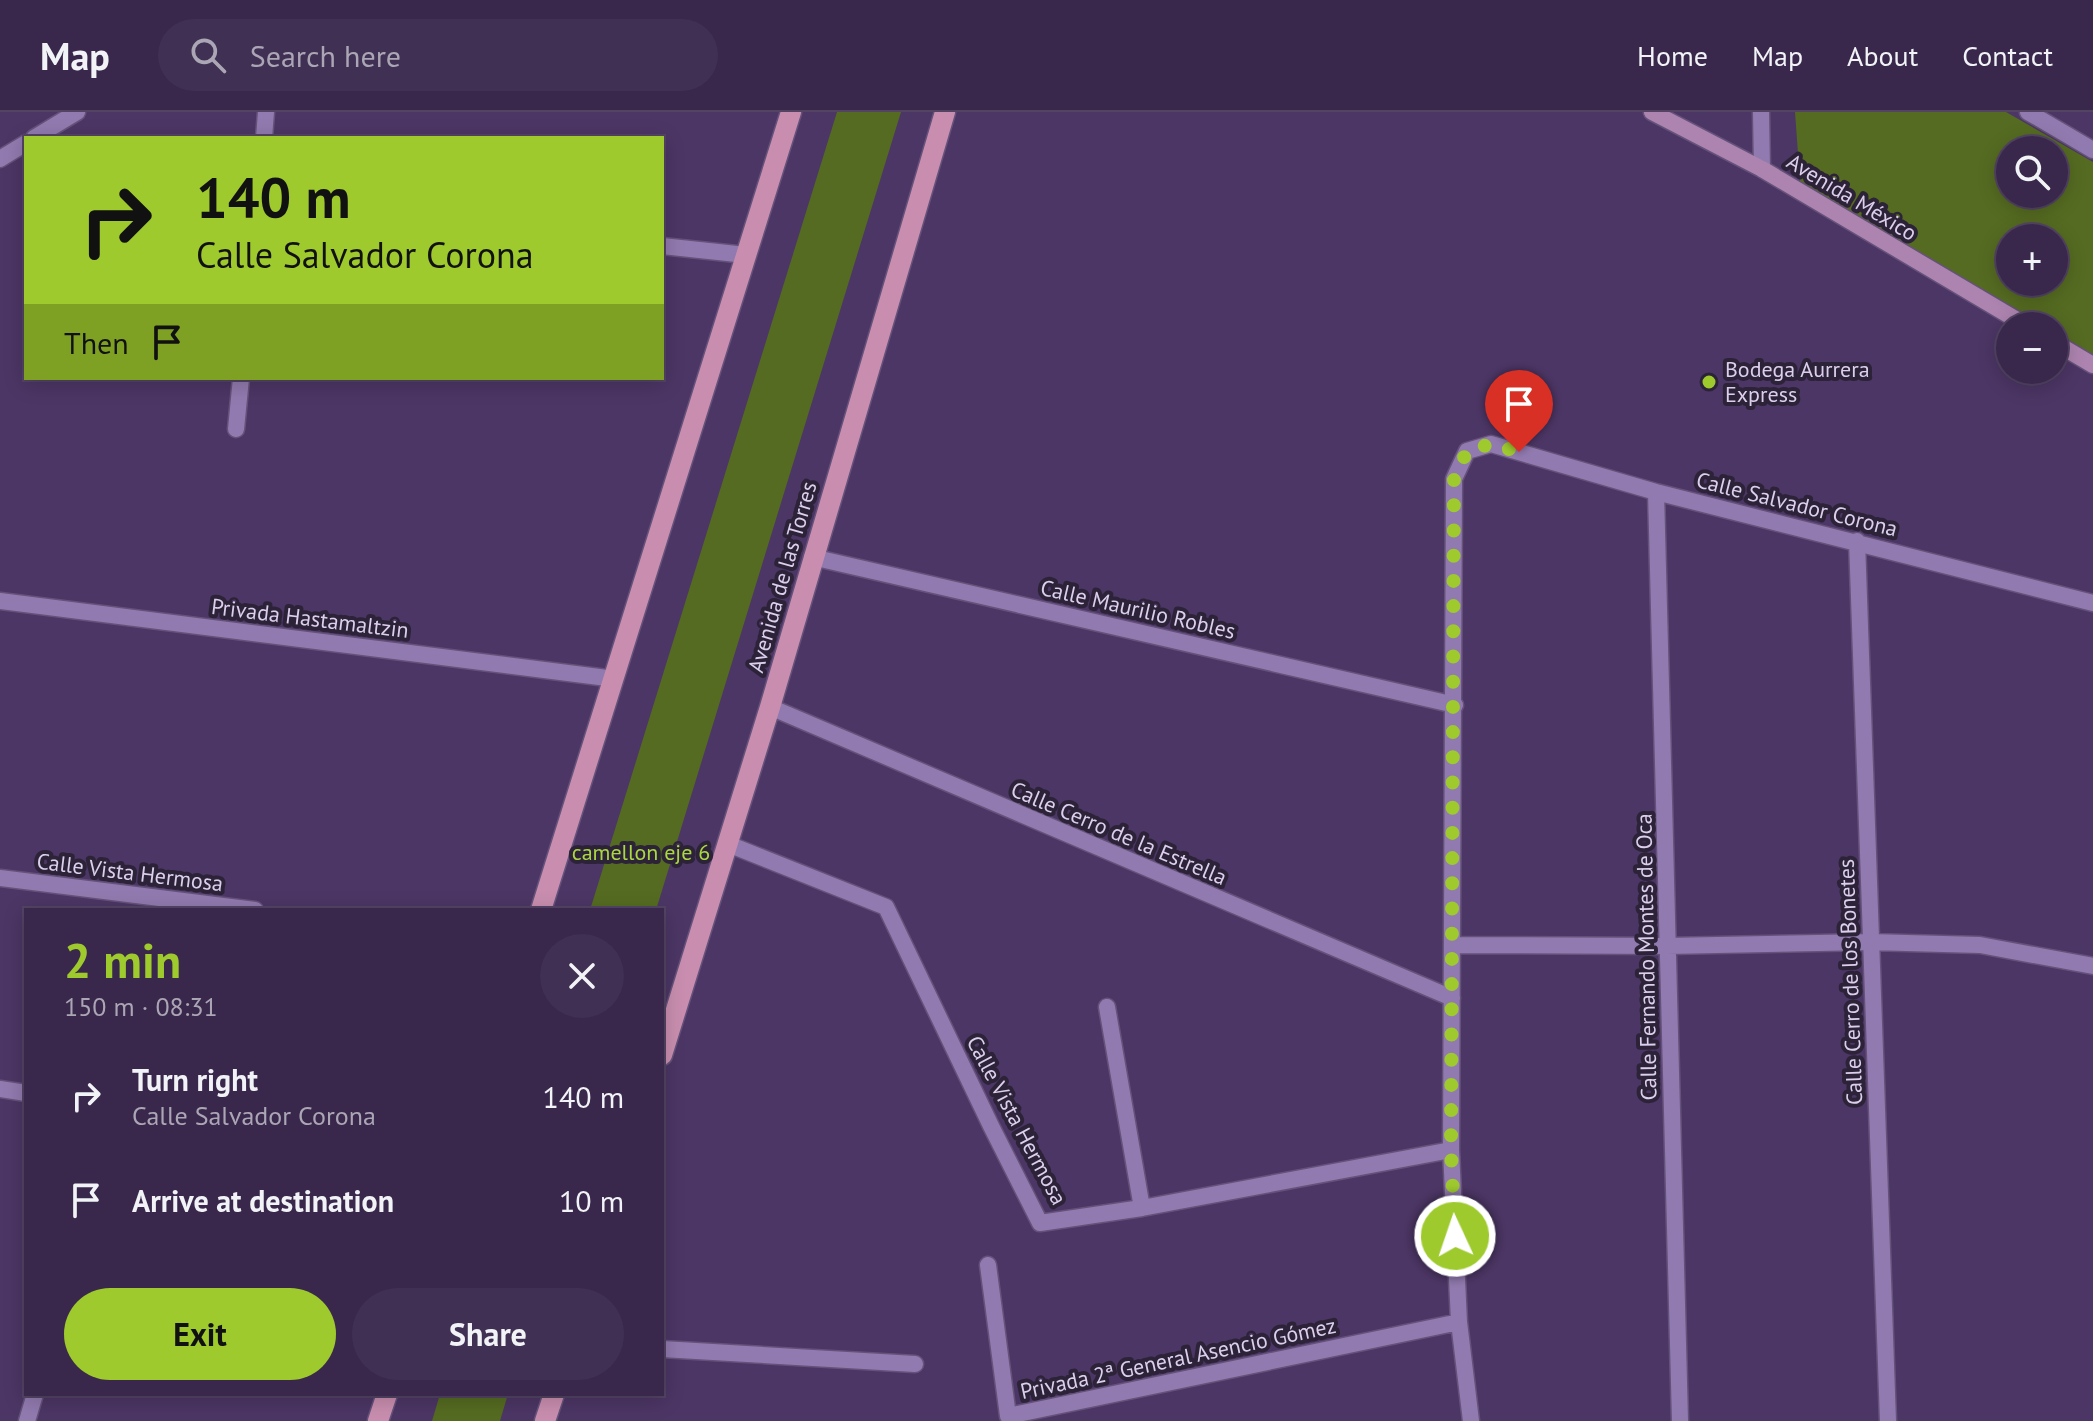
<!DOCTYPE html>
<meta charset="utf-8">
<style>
:root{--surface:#39284c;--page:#403053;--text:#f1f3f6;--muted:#aba6b5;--line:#534464;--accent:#9eca2e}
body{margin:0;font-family:"PT Sans",sans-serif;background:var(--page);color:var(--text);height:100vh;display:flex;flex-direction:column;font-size:30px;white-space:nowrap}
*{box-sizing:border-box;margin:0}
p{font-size:26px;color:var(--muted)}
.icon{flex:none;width:44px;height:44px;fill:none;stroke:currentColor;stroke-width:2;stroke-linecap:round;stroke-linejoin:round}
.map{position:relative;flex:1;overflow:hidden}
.sheet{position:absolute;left:24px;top:796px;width:640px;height:488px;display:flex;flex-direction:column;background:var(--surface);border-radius:0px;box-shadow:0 4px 20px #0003,0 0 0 2px var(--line)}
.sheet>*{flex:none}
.banner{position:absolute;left:24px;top:24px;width:640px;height:244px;border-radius:0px;box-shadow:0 4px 20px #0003,0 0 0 2px var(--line);background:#9eca2e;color:#111;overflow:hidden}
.fabs{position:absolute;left:1996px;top:24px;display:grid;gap:16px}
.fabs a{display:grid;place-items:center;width:72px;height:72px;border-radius:50%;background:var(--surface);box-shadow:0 4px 20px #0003,0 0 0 2px var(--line);font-size:40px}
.pin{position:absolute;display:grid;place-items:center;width:68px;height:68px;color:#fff;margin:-82px -34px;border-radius:50% 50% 50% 0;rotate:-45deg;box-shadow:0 0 8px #0007}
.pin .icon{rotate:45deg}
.me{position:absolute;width:88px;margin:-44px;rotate:357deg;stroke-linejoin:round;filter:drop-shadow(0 0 6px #0008)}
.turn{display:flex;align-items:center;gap:28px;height:168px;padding:0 40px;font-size:36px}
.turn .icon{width:104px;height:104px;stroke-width:2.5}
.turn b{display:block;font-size:56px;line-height:68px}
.then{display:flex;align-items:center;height:76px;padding:0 40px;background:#0003;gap:16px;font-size:30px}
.round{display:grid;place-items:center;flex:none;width:84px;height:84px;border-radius:42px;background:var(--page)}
.headline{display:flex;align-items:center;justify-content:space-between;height:136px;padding:0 40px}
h1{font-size:48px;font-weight:700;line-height:60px;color:var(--accent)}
.cta{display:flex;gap:16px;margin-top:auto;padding:16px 40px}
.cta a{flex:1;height:92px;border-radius:48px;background:var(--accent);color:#111;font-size:32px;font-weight:700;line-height:92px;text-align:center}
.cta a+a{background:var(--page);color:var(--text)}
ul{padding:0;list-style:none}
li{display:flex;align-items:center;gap:24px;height:104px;padding:0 40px}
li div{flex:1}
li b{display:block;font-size:30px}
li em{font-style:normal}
header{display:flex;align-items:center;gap:48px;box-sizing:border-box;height:112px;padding:0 40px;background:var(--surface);border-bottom:2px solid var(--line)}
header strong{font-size:38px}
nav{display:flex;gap:44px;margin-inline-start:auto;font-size:28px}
.search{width:560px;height:72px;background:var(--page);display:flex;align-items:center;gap:20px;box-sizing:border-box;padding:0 28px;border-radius:44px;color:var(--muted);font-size:30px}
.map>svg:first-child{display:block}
.green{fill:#556b21;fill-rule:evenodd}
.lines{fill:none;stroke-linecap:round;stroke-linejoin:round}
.street-casing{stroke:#65527a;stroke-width:19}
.secondary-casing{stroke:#65527a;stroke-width:19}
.primary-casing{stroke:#65527a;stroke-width:23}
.street{stroke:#917aaf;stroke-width:16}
.secondary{stroke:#ad84af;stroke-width:16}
.primary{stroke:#c98eaf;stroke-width:20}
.route{stroke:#9eca2e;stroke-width:14;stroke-dasharray:0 25.2}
.poi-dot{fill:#9eca2e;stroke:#2d2339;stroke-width:3}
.labels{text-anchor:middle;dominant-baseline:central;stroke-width:8;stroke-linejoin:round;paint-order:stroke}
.street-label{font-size:22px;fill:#dbcfec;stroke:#2d2339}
.poi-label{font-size:22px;fill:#dbcfec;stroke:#2d2339;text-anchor:start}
.park-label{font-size:22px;fill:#abd841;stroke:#2d2339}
</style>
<header>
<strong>Map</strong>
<div class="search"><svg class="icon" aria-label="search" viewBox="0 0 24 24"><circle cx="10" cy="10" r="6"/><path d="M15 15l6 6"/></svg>Search here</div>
<nav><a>Home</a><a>Map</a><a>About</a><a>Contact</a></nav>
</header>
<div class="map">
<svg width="2093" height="1309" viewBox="0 0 2093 1309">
<rect width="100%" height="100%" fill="#4c3665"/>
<path class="green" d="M837 0H901L656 798H590Z
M1795 0H2006L2093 50V248L2054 226V214H2033L1801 83ZM2010 38H2054V82H2010ZM2010 126H2054V170H2010Z
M440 1282H508L500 1309H432Z"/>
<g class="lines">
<g class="street-casing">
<path id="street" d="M1761 0 1762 57
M2028 0 2093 38
M34 26 77 0
M264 26 266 0
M0 47 26 31
M662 134 746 143
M236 317 241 266
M1656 380 1680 1309
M1857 429 1888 1309
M812 445 1455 593
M0 489 615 567
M770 595 1452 886
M728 732 886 795 991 1014 1040 1111 1142 1096 1451 1038
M0 766 255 798
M1452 833 1667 834 1870 830 1980 833 2093 854
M1107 895 1142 1096
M0 977 26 981
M988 1153 1008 1304 1459 1210
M662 1237 915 1252
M27 1309 35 1282
M1471 1309 1459 1210 1451 1038 1454 367 1467 339 1491 332 1656 380 2093 491"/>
</g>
<g class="secondary-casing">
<path id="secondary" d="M1652 0 1762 57 2027 214
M2054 230 2093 253"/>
</g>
<g class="primary-casing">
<path id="primary" d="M541 798 791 0
M662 943 770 595 945 0
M378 1309 387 1282
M545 1309 554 1282"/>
</g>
<use href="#street" class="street"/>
<use href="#secondary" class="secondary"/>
<use href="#primary" class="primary"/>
</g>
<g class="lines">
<path class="route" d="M1455 1124 1451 1038 1454 367 1467 339 1491 332 1519 340"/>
</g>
<circle class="poi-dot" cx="1709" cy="270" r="8"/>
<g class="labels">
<g class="street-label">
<text transform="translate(1852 85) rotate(31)">Avenida México</text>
<text transform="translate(1797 392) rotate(14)">Calle Salvador Corona</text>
<text transform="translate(782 465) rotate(-74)">Avenida de las Torres</text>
<text transform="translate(1138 497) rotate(13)">Calle Maurilio Robles</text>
<text transform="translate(310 506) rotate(7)">Privada Hastamaltzin</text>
<text transform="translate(1119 721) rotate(23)">Calle Cerro de la Estrella</text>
<text transform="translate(130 760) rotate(7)">Calle Vista Hermosa</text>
<text transform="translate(1646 845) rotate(-91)">Calle Fernando Montes de Oca</text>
<text transform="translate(1850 870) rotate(-92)">Calle Cerro de los Bonetes</text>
<text transform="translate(1017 1008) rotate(62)">Calle Vista Hermosa</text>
<text transform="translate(1178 1246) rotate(-12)">Privada 2ª General Asencio Gómez</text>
</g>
<g class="poi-label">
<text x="1725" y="257">Bodega Aurrera<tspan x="1725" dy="25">Express</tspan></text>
</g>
<g class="park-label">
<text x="641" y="740">camellon eje 6</text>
</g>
</g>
</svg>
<div class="fabs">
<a><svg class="icon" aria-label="search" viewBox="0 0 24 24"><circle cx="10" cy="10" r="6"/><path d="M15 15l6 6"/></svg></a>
<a>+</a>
<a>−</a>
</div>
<div class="pin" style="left:1519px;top:340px;background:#d93025"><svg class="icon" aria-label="arrive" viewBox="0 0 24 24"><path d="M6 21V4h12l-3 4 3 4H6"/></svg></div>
<svg class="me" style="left:1455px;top:1124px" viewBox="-20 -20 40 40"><circle r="17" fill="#9eca2e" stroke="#fff" stroke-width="3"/><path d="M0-11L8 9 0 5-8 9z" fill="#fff"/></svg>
<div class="banner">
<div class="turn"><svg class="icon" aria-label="right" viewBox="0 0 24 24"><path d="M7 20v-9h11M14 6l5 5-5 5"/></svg><div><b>140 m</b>Calle Salvador Corona</div></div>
<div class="then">Then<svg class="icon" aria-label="arrive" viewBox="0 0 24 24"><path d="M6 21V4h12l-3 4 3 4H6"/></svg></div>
</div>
<section class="sheet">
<div class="headline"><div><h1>2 min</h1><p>150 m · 08:31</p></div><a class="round"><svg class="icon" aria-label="close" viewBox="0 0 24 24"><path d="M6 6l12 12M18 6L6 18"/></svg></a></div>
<ul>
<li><svg class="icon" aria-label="right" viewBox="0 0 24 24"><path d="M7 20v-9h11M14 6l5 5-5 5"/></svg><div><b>Turn right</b><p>Calle Salvador Corona</p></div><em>140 m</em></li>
<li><svg class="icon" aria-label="arrive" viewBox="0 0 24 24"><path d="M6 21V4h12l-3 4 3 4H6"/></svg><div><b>Arrive at destination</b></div><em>10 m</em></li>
</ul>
<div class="cta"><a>Exit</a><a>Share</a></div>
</section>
</div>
